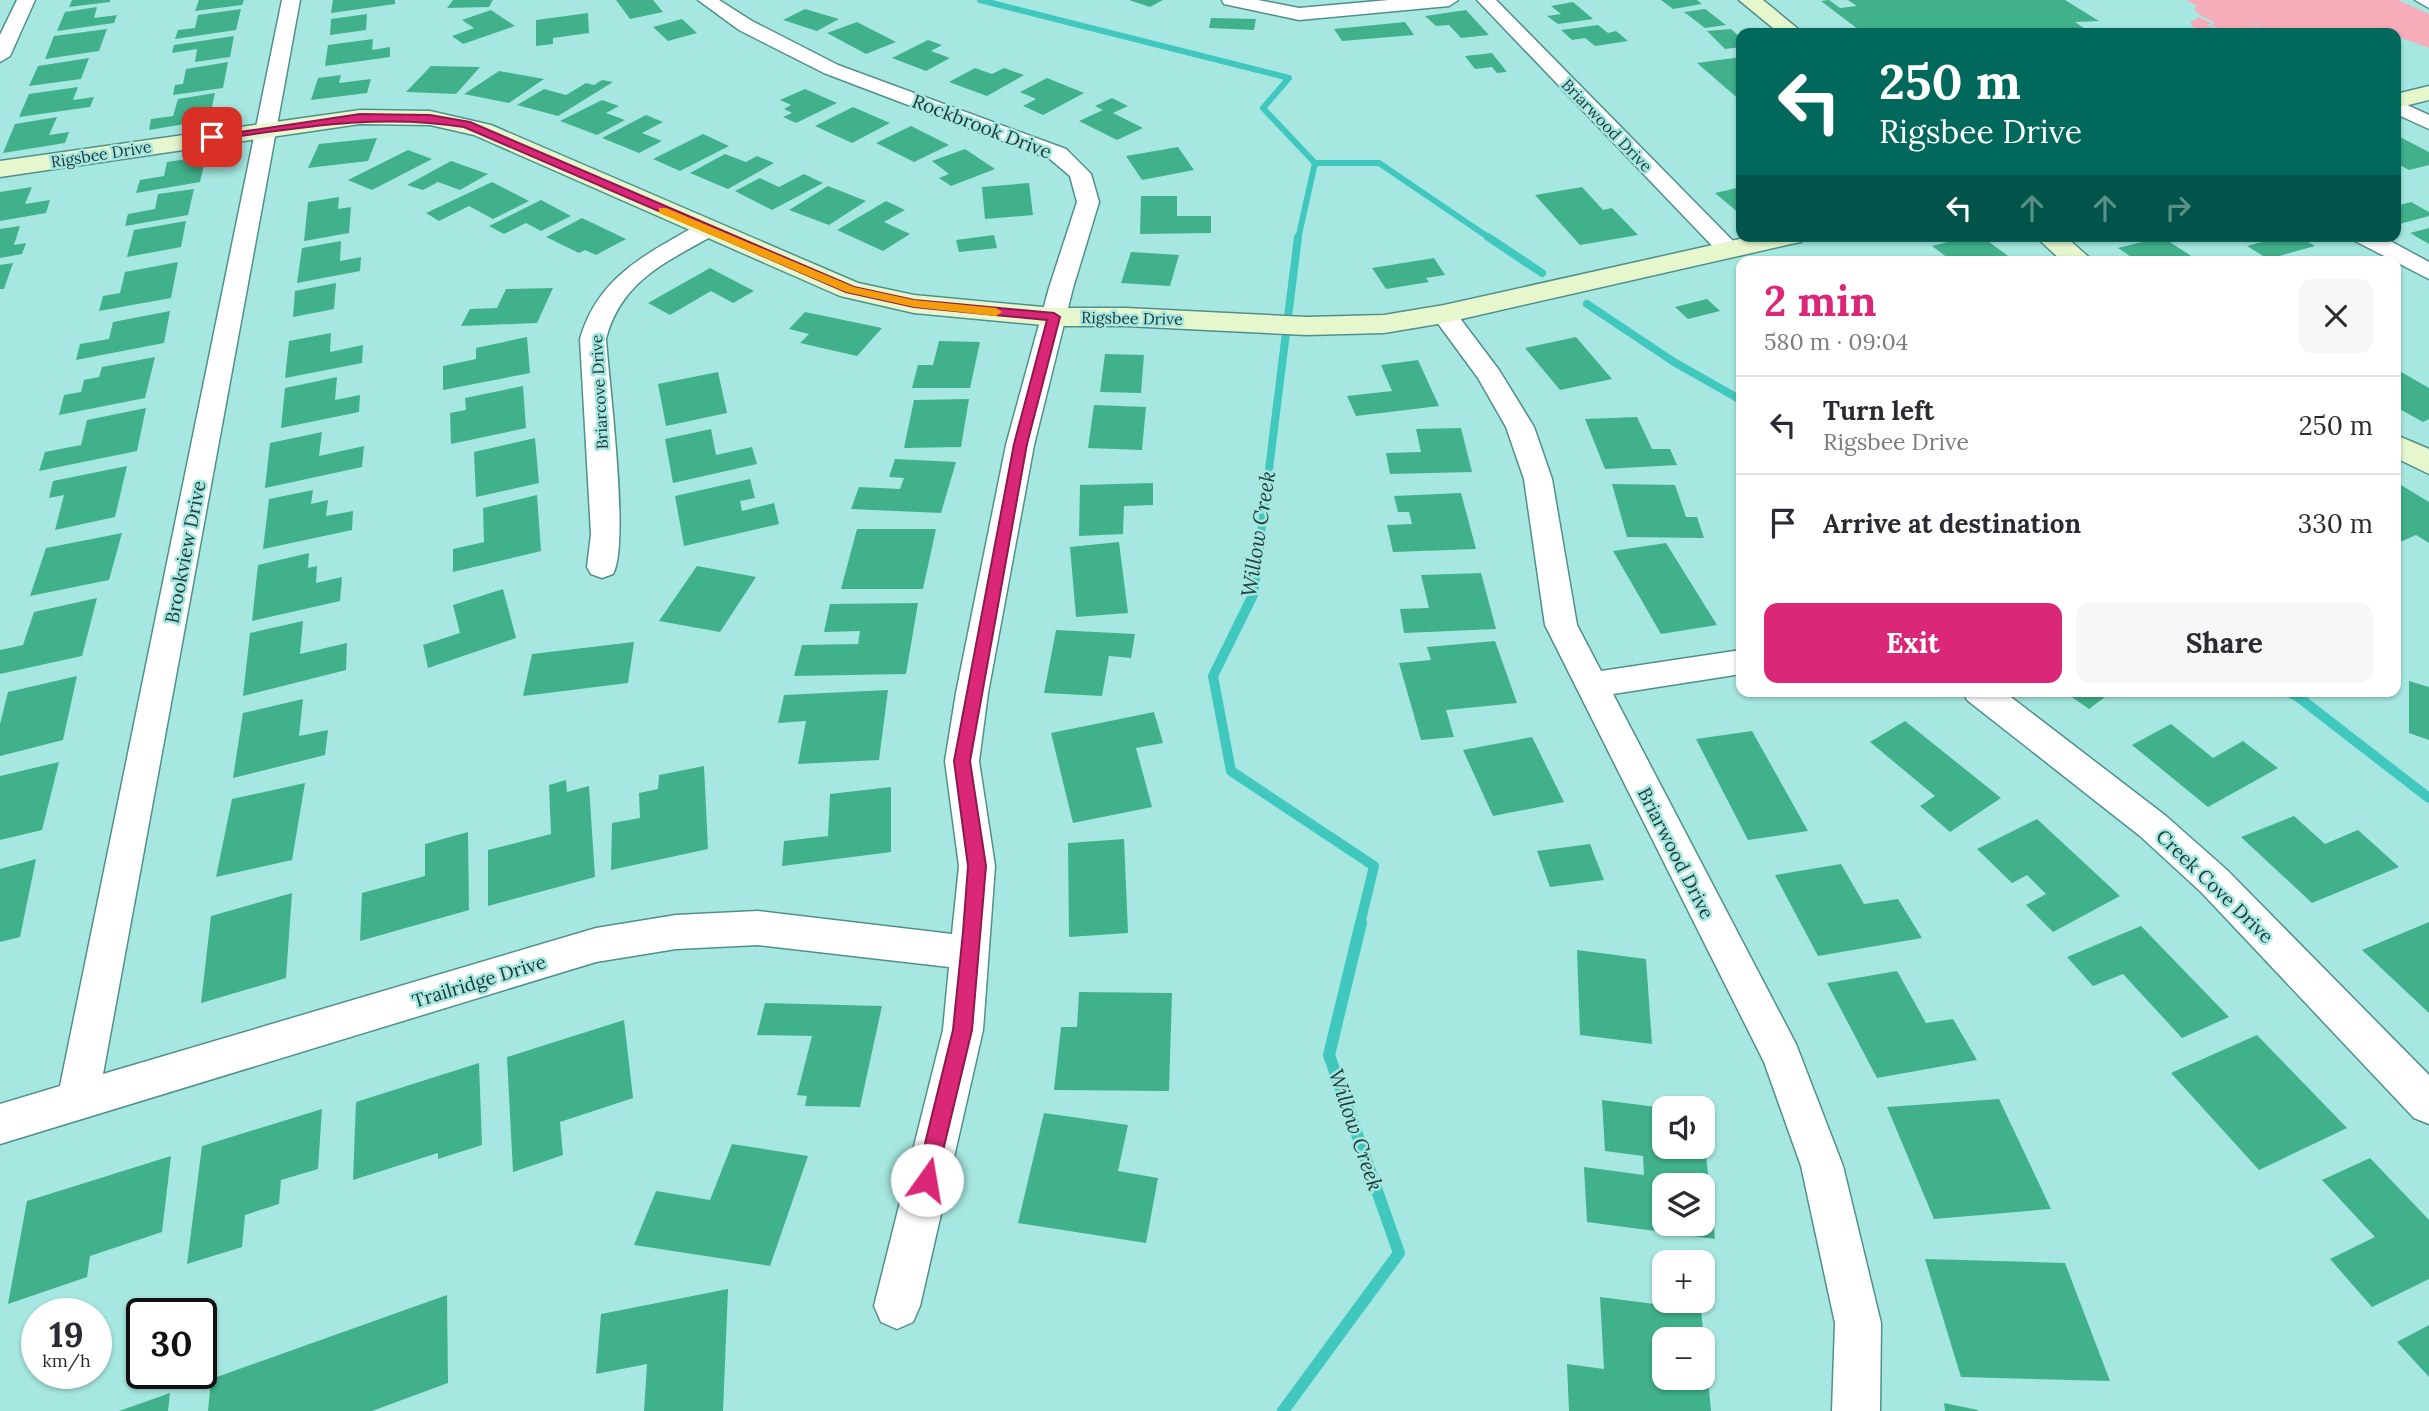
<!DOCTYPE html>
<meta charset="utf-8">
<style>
:root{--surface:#fff;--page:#f7f7f7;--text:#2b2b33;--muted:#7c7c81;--line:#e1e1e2;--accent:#db2777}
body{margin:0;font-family:Lora,serif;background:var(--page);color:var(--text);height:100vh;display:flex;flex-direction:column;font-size:26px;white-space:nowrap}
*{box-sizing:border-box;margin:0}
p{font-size:23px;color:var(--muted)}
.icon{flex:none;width:38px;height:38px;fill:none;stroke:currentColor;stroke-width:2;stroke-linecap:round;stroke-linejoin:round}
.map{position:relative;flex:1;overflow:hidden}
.side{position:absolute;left:1736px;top:256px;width:665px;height:441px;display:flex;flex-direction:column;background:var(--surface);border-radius:14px;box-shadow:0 2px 5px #0004}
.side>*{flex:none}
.guide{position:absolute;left:1736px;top:28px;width:665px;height:214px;border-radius:14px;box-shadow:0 2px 5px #0004;background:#00695c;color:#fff;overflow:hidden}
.controls{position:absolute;left:1652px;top:1096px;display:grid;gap:14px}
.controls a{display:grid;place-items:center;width:63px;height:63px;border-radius:14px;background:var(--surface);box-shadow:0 2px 5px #0004;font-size:35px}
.speed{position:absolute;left:21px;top:1298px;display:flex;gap:14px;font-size:35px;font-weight:700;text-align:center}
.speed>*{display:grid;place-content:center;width:91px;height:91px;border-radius:50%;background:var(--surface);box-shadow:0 2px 5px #0004;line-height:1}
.speed small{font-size:18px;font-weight:400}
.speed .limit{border:4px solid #111;border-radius:10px;background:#fff;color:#111}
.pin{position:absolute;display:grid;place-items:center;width:60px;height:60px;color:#fff;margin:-30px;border-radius:14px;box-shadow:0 4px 10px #0006}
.me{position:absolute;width:77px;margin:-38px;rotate:13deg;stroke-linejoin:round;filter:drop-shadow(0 0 5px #0008)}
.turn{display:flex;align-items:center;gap:24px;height:147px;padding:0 28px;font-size:32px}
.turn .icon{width:91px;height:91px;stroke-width:2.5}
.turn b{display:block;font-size:49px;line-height:60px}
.lanes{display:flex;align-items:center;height:66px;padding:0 28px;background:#0003;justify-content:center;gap:35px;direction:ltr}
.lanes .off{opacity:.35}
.round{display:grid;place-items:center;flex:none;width:74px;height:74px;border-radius:14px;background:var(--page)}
.overview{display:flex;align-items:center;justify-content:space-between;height:119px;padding:0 28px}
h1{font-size:42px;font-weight:700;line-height:52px;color:var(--accent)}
.cta{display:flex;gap:14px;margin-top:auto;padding:14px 28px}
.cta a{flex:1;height:80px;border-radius:14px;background:var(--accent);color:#fff;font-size:28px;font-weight:700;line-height:80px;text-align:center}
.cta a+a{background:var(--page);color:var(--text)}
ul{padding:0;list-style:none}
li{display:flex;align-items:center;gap:21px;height:98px;padding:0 28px;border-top:2px solid var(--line)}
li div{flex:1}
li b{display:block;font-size:26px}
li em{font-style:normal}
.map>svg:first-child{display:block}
.green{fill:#f6acb9}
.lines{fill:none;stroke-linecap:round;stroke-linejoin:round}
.stream-far3{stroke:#41c8be;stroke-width:6}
.stream-far2{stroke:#41c8be;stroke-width:8}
.stream-far1{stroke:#41c8be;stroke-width:10}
.stream{stroke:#41c8be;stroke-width:12}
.building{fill:#41b18c;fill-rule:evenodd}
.street-casing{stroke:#50908a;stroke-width:3}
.secondary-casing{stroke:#50908a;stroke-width:3}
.street{fill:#fff;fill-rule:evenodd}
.secondary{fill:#e6f7cd;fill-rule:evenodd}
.route{fill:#db2777;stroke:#8e194d;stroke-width:2}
.slow{fill:#f59e0b}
.labels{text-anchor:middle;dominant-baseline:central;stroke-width:5;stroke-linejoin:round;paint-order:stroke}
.far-street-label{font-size:16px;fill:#1e3937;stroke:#a6e8e1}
.street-label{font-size:19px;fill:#1e3937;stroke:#a6e8e1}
.water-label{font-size:21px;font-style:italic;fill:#23403d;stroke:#a6e8e1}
</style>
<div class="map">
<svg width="2429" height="1411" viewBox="0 0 2429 1411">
<rect width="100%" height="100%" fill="#a6e8e1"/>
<path class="green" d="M2186 0H2398L2429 14V48L2396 36V33L2335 30 2318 33H2272L2243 18 2269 33H2227L2210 24 2207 25 2223 33H2199L2190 23 2199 17 2211 23V24L2215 23 2197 13 2194 7 2198 6Z"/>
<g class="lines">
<path class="stream-far3" d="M980 0 1289 78 1263 108 1315 163 1298 239
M1315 163H1379L1491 239"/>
<path class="stream-far2" d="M1488 237 1542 273
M1587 304 1674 362 1741 400
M1260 541 1298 237"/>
<path class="stream-far1" d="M1260 539 1253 595 1213 676 1231 771 1374 866 1360 924
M2286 691 2297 696 2429 798"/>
<path class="stream" d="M1283 1411 1399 1253 1329 1055 1361 923"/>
</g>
<path class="building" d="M72 0H110V2L69 7Z
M199 0H244L242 5 195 11Z
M333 0H395V4L331 13Z
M453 0H493L489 7 447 8Z
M616 0H653L663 12 630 19Z
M1129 0H1163L1150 7Z
M1661 0H1697L1702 4 1673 9Z
M1829 0 1840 8 1857 6 1848 0H2065L2099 21 2075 22 2091 33H1863L1821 1Z
M1573 2 1593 19 1558 24 1547 16 1561 14 1551 6Z
M97 7 94 18 117 15 114 23 57 31 65 12Z
M241 9 236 30 175 39 178 30 195 28 198 15Z
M805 9 839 19 817 31 783 20Z
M1705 9 1726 25 1705 28 1684 12Z
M491 10 515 26 463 44 452 36 474 28 462 20Z
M1466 10 1489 35 1461 38 1449 25 1436 26 1425 16Z
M588 13 589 33 553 38V44L536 46V20Z
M367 14 366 30 330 35 331 19Z
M1211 18 1256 19 1254 30 1209 28Z
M682 19 697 33 668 41 653 27Z
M857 22 896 42 866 54 827 33Z
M1405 22 1414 35 1342 41 1334 29Z
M1598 25 1608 33 1616 31 1628 41 1595 46 1585 38 1572 40 1561 30Z
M107 29 99 51 45 59 54 36Z
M1731 29 1741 38V47L1725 49 1707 31Z
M234 36 230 57 195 62 197 49 172 53 174 45Z
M373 39 372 50 390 47V57L325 66 328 45Z
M928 40 942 45 931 51 950 58 926 71 892 58Z
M1492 53 1507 72 1497 73 1492 67 1475 69 1465 56Z
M1741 57V101L1697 63Z
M89 58 81 79 29 86 38 66Z
M228 62 223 88 173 95 175 85 183 84 186 69Z
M431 66 480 67 456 94 406 92Z
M975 68 992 74 1004 68 1024 75 987 96 949 82Z
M499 71 544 79 509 103 464 94Z
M341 75 339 83 371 79 367 93 311 100 318 78Z
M1047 78 1084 93 1043 115 1023 106 1036 99 1020 92Z
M602 80 613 82 558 116 517 105 544 89 566 95 586 83 594 85Z
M78 87 73 100 94 97 90 107 19 117 29 94Z
M805 89 837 103 796 123 783 117 792 113 784 109 791 105 780 100Z
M215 93 209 120 149 130 151 119 173 116 178 99Z
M1112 98 1128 106 1113 113 1143 128 1117 140 1079 121 1103 110 1095 106Z
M602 100 619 106 606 113 625 120 597 135 560 121Z
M853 107 890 123 852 143 815 126Z
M646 115 663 122 642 133 662 141 639 153 602 138Z
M57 117 49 135 69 132 65 143 3 153 15 124Z
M911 126 949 145 914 162 876 143Z
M703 134 729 146 680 171 653 159Z
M2396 135 2429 152V165L2409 170 2396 163V155L2401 154 2396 152Z
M377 138 368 161 308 168 319 144Z
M1178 147 1194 170 1142 180 1126 156Z
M965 149 995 169 951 186 939 178 949 174 932 161Z
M408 150 432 159 372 190 348 180Z
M725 154 746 162 757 156 774 163 728 189 690 173Z
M206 156 200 182 136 193 140 180 164 176 167 162Z
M451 161 488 174 460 190 438 182 423 190 407 185Z
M804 174 823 183 772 210 735 191 760 178 779 187Z
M492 182 529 201 493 219 469 206 439 221 426 213Z
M1029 183 1033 215 985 219 982 187Z
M828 186 866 201 829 225 789 210Z
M32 187 25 204 50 200 46 213 0 221V192Z
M1582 187 1603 210 1612 208 1638 235 1580 245 1535 195Z
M1741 187V215L1715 193Z
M194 189 188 215 125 226 128 214 155 209 158 194Z
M1141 196H1177V216H1211V233L1140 234Z
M339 197 338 209 351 207 349 233 304 241 308 202Z
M541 200 571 216 541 231 526 223 504 234 489 226Z
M886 201 905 210 884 222 910 234 883 251 837 230Z
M2411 202 2429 212V216L2396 225V206Z
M582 218 626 239 596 255 585 250 579 253 546 237Z
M186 221 181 247 127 257 134 230Z
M20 226 14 245 26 243 22 254 0 258V229Z
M2429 228V244L2410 233Z
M994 235 997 248 959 252 956 240Z
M1972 236H1981L2015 261H1952L1932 246Z
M2252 236H2298L2315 246 2268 259 2247 246 2262 242Z
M2162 237 2199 261H2137L2118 248Z
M341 241 340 261 361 257 360 271 297 283 302 248Z
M1131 252 1179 255 1170 286 1121 283Z
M1434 258 1445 275 1426 278 1429 282 1386 289 1372 268Z
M178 262 171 298 99 311 103 296 120 293 125 272Z
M13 263 4 289H0V265Z
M710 268 754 291 733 303 711 291 670 315 648 303Z
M336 283 334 309 293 317 295 291Z
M553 288 537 323 461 326 470 309 497 308 506 289Z
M1707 299 1720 311 1688 319 1675 307Z
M170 311 164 343 76 360 80 344 109 339 113 322Z
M805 312 882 328 857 356 800 343 809 334 789 329Z
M331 333 330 352 363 345 362 363 285 378 289 341Z
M527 337 530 373 443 390V366L476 359V348Z
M1576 337 1612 379 1560 390 1525 348Z
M939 341 980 342 970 388H912L918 365H933Z
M1105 354 1144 355 1141 393 1100 392Z
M155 357 145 398 59 415 64 395 81 392 84 380 99 377 102 367Z
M1418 360 1439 406 1356 416 1347 396 1392 391 1381 365Z
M2396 369 2429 388V419L2423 422 2396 407 2402 402 2396 398Z
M718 372 727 413 666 426 658 384Z
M337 377 335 400 360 395 359 412 281 428 285 388Z
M523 386 526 428 451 444 450 413 466 410 465 398Z
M969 399 961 447 904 448 914 400Z
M1094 405 1146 407 1142 450 1088 448Z
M146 408 137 451 39 471 45 452 81 445 87 420Z
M1637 417 1652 449H1670L1677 465 1605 469 1585 419Z
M1461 428 1472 472 1390 474 1386 453 1421 452 1416 429Z
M711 429 716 455 752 447 757 464 673 483 665 439Z
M322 432 319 456 364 446 362 467 265 488 270 443Z
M535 438 539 483 476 497 474 452Z
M895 459 956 462 941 513 851 509 859 487 900 489 904 478 889 477Z
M127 466 115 517 55 530 64 495 49 498 53 481Z
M750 479 755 498 740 501 742 511 774 503 779 524 684 546 675 496Z
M2396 482 2429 502V543L2416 535 2398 543 2396 542Z
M1153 483V505L1124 506 1123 534 1079 536 1080 485Z
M1612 484 1675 485 1686 517H1697L1704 538 1627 537Z
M313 490 311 504 328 500 326 516 353 511 352 530 263 549 269 499Z
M1461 493 1476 549 1393 552 1387 525 1412 524 1409 512H1398L1394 496Z
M537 495 541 551 453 572V549L484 542 483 508Z
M857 529H936L923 589H841Z
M122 533 109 580 30 596 46 548Z
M1119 542 1128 613 1076 617 1070 547Z
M1666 543 1717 625 1661 634 1613 551Z
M309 553 308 568 317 566 316 583 342 577 340 601 252 621 258 565Z
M697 566 756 577 720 632 659 621Z
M1481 573 1496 629 1404 633 1400 609 1429 608 1421 575Z
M503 589 516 638 428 668 423 645 460 633 453 605Z
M97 598 82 656 0 674V650L23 645 34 612Z
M918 603 906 674 794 676 802 645 858 644 860 631 824 632 830 604Z
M303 621 300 654 347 643 346 670 243 696 250 633Z
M1056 630 1135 634 1131 658 1109 656 1102 696 1044 693Z
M1495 641 1517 703 1446 710 1454 737 1421 740 1399 663 1431 660 1427 647Z
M634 642 628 683 523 696 532 654Z
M77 676 63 740 0 756V724L8 692Z
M2409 681 2429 687V740L2409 733Z
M888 690 879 760 798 764 806 721 778 723 784 695Z
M2063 691H2113L2089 709Z
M303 699 299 736 328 730 325 755 233 778 243 713Z
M1154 712 1163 743 1136 748 1152 807 1073 823 1051 733Z
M1905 721 2001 798 1950 832 1920 806 1935 796 1870 742Z
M2171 724 2213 758 2243 741 2278 768 2208 807 2132 745Z
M1752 731 1808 831 1748 840 1696 739Z
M1532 737 1564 802 1493 816 1463 750Z
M59 762 42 830 0 840V776Z
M704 766 708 849 611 870 612 823 640 818 639 793 658 789 659 775Z
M566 780 567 792 589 786 595 877 488 906V850L551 834 549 785Z
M305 783 292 860 216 877 232 799Z
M891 787V852L782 866 784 841 828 836 830 794Z
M2294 816 2325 844 2358 830 2399 867 2312 903 2241 837Z
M2037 819 2120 896 2053 932 2026 905 2046 894 2027 875 2012 883 1977 849Z
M468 832 469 910 360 941 362 893 425 876V844Z
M1124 839 1128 933 1069 937 1068 843Z
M1590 844 1604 880 1550 887 1537 851Z
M36 859 20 937 0 942V869Z
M1841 864 1864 904 1898 899 1922 938 1818 956 1775 875Z
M292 893 286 978 201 1003 211 916Z
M2429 922V1013L2362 950Z
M2141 926 2229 1017 2182 1038 2123 974 2093 986 2067 957Z
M1577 950 1646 959 1652 1044 1580 1035Z
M1897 971 1926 1023 1953 1019 1977 1060 1877 1078 1827 983Z
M1079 992 1172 993 1169 1091 1054 1090 1061 1027H1077Z
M765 1003 882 1006 860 1107 805 1106 807 1096 797 1095 812 1036 757 1035Z
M624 1020 633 1098 560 1122 563 1155 513 1172 507 1057Z
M2257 1035 2347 1128 2259 1170 2171 1073Z
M479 1063 482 1145 438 1159V1153L353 1180 356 1102Z
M1999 1099 2051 1209 1934 1219 1887 1107Z
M1602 1100 1664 1108V1146H1705L1715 1239 1587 1222 1584 1167 1644 1175 1643 1156 1605 1151ZM1664 1185H1703V1223H1664Z
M322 1109 318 1169 281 1180 279 1204 245 1215 242 1247 187 1264 202 1146Z
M1044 1113 1128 1125 1118 1171 1158 1178 1146 1243 1018 1223Z
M732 1144 808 1156 770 1266 634 1245 656 1191 710 1200Z
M171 1156 162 1232 90 1256 87 1277 8 1304 27 1201Z
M2370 1158 2429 1220V1279L2372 1307 2330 1259 2375 1237 2322 1180Z
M1925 1259 2065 1263 2110 1381 1961 1377Z
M728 1289 723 1411H644L647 1364 596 1374 601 1314Z
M447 1295 448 1383 372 1411H208L211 1379Z
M1600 1297 1701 1310 1704 1339H1664V1377H1703L1705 1345 1711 1411H1569L1567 1364 1604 1369Z
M2429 1325V1377L2397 1342Z
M170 1393 168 1411H119Z
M1944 1403 1978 1410V1411H1945Z"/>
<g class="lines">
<g class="street-casing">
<path id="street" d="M17 0H35L10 56 0 62V35Z
M282 0H300L103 1074 596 928 676 915 758 911 952 934 959 866 945 761 956 693 1006 445 1049 288 1077 202 1070 176 1050 159 824 73 739 30 698 0H719L752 21 838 65 1066 149 1091 174 1099 202 1073 288 1034 445 988 693 979 761 995 866 983 1030 920 1306 913 1322 897 1329 881 1322 874 1306 943 1030 949 967 758 945 676 949 596 962 0 1144V1104L60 1086Z
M1222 0H1258L1299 8 1389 0H1458L1449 6 1299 20 1224 4Z
M1477 0H1496L1737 245 1741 250 1737 255H1721Z
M2415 0H2429V8Z
M2396 100 2429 115V129L2396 114Z
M706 223 714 225 718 230 714 235C666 262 621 281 606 339 609 382 630 545 613 574L602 578 591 574 587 567 591 534 580 339C594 290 628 264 671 240 682 234 693 226 706 223Z
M2351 236H2381L2429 262V279L2355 241Z
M1444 306 1453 309 1499 370 1534 427 1552 479 1577 625 1601 671 1741 650V674L1613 694 1796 1044 1843 1166 1881 1323 1880 1411H1832L1835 1323 1801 1166 1764 1062 1545 625 1524 479 1506 427 1478 378 1431 314 1435 309Z
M1963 691H2003L2166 816 2227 870 2429 1075V1124L2414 1118 2201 892 2140 836 1967 700Z"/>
</g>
<g class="secondary-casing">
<path id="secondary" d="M1739 0H1763L1803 33H1779Z
M2429 86V100L2396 108V94Z
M360 110 430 111 491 125 858 283 914 295 1054 308H1126L1307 317 1384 315 1444 305 1753 236H1804L1801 242 1791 244 1444 323 1384 333 1307 335 1126 326H1054L914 313 840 296 474 135 430 125 360 124 0 177V161Z
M2035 236H2065L2093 261H2062Z
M2396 435 2429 449V474L2396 458Z"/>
</g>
<use href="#street" class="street"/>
<use href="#secondary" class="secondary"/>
</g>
<path class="route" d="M360 114 430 115 470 122 854 287 914 300 1054 313 1060 317 1027 444 970 761 986 866 972 1030 934 1188 927 1191 919 1188 916 1180 953 1030 963 932 968 866 954 761 1014 444 1047 320 914 307 846 292 464 127C379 113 297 128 212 140L207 137Z"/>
<path class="slow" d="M659 208H666L854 287 914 300 996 308 1002 312 996 316 914 307 846 292 659 213Z"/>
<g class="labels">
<g class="far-street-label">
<text transform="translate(1607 125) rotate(46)">Briarwood Drive</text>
<text transform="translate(101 154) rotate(-9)">Rigsbee Drive</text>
<text transform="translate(1132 318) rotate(1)">Rigsbee Drive</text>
<text transform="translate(599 392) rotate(-93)">Briarcove Drive</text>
</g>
<g class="street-label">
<text transform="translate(982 126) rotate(21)">Rockbrook Drive</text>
<text transform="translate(185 552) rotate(-79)">Brookview Drive</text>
<text transform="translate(1676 853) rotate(63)">Briarwood Drive</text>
<text transform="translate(2215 886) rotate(44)">Creek Cove Drive</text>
<text transform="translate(479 981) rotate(-17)">Trailridge Drive</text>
</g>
<g class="water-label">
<text transform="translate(1258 534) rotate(-81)">Willow Creek</text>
<text transform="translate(1356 1130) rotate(71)">Willow Creek</text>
</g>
</g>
</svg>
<div class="controls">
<a><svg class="icon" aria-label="sound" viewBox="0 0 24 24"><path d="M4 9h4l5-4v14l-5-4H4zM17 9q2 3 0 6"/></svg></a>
<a><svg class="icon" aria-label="layers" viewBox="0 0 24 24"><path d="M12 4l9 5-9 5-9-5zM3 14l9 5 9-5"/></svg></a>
<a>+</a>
<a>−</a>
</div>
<div class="speed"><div>19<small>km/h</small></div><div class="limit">30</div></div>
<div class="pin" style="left:212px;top:137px;background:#d93025"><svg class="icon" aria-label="arrive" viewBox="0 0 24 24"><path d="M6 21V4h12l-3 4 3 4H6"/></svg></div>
<svg class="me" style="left:927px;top:1180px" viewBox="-20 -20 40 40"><circle r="19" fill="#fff"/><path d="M0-13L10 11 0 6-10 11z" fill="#db2777"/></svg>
<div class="guide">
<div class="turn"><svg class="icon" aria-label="left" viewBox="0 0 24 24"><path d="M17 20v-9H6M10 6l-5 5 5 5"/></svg><div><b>250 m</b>Rigsbee Drive</div></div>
<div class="lanes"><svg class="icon" aria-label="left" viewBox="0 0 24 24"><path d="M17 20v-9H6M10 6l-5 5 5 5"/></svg><svg class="icon off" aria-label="ahead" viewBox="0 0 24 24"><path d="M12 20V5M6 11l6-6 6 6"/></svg><svg class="icon off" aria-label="ahead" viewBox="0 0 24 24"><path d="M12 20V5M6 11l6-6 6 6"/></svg><svg class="icon off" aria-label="right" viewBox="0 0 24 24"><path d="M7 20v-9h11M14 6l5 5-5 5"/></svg></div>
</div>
<section class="side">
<div class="overview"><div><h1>2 min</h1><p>580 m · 09:04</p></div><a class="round"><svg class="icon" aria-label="close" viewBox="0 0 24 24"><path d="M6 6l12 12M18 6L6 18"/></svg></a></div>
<ul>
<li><svg class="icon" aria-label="left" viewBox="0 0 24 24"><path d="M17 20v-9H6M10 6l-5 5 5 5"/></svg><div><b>Turn left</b><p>Rigsbee Drive</p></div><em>250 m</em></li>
<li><svg class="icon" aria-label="arrive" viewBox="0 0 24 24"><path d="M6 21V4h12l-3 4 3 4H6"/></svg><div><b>Arrive at destination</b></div><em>330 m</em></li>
</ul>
<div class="cta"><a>Exit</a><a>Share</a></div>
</section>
</div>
